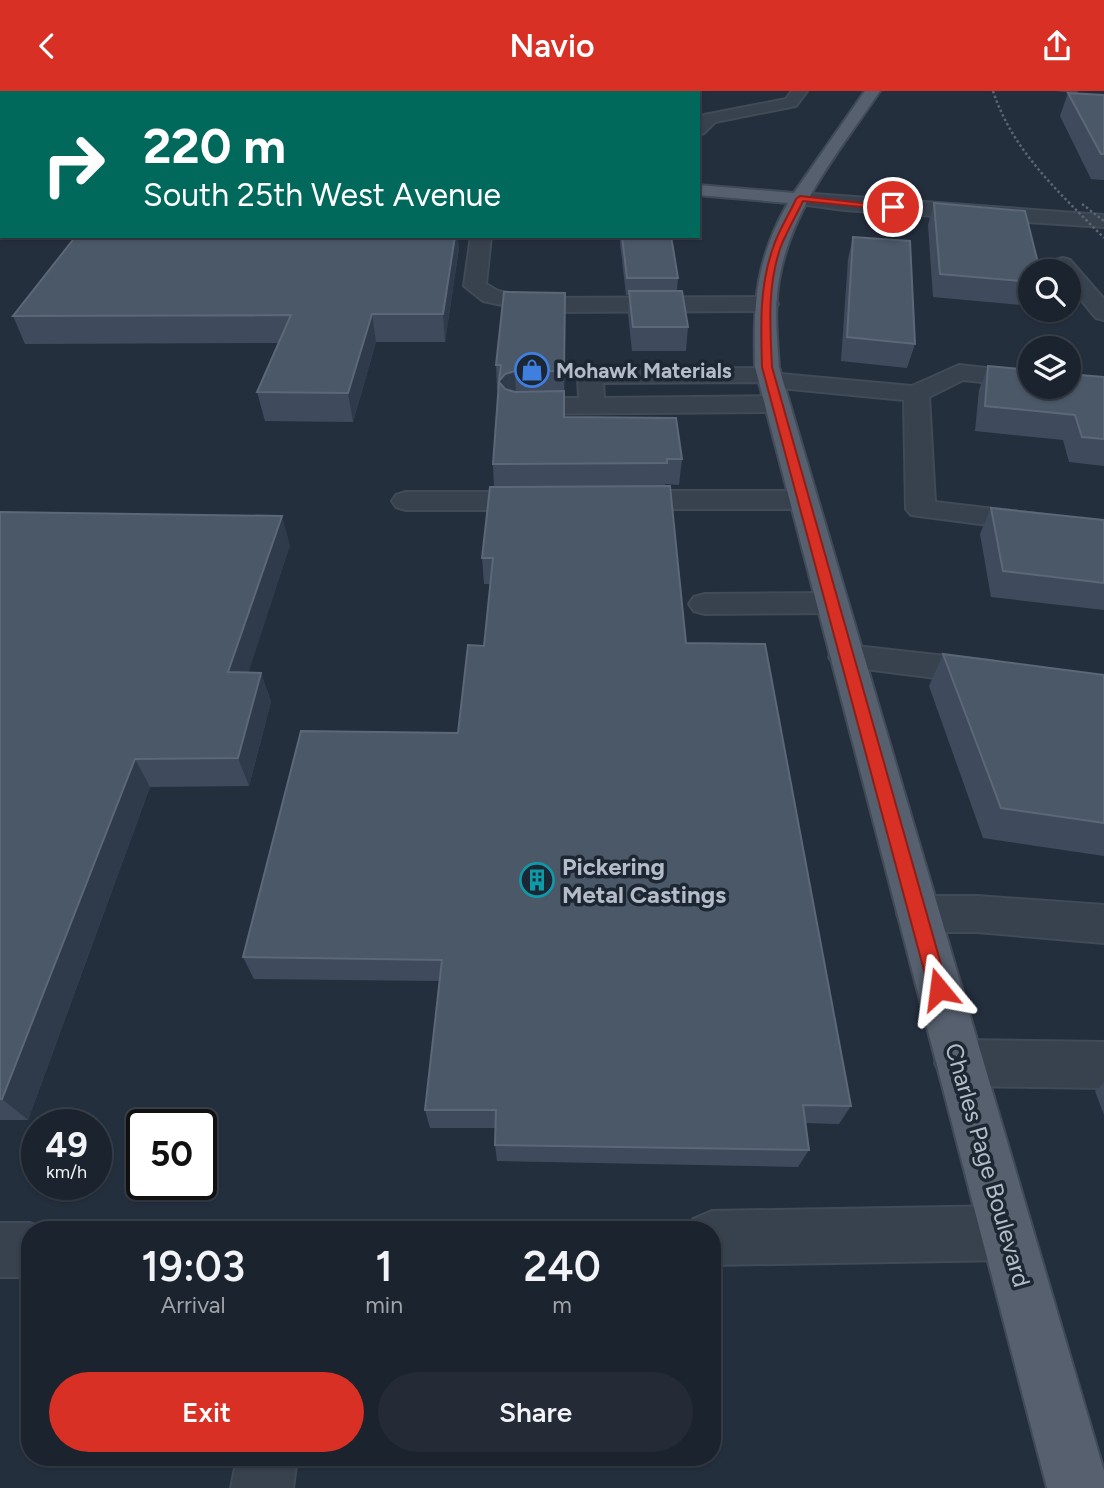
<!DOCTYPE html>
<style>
:root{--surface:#1b232e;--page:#242b36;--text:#f1f3f6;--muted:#a0a4aa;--line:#39404a;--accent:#d93025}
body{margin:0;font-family:Figtree,sans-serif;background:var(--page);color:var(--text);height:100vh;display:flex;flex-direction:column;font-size:26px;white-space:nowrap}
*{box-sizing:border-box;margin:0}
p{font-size:23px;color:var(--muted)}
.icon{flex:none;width:38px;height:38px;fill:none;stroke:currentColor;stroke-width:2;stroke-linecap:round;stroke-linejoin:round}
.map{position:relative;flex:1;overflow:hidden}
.sheet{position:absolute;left:21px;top:1130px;width:700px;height:245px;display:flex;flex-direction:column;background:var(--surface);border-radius:28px;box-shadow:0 2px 5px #0004,0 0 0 2px var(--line)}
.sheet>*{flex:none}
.banner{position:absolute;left:0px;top:0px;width:700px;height:147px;box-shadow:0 2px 5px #0004,0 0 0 2px var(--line);background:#00695c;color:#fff;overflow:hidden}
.controls{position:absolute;left:1018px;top:168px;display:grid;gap:14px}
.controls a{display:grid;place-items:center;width:63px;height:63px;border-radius:50%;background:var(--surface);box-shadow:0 2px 5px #0004,0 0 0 2px var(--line);font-size:35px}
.speed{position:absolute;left:21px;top:1018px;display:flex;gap:14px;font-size:35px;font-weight:700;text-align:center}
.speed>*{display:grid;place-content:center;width:91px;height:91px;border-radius:50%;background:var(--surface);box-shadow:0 2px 5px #0004,0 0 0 2px var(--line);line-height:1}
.speed small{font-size:18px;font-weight:400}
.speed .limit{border:4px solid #111;border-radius:10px;background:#fff;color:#111}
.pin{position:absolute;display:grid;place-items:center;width:60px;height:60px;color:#fff;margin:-30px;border:4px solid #fff;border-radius:50%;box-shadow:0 2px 7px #0007}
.me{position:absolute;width:77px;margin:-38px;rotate:344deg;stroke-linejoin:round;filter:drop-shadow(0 0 5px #0008)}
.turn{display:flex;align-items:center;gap:24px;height:147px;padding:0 28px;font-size:32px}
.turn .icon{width:91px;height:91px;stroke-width:2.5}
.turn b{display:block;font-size:49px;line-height:60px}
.eta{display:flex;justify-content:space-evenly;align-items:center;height:119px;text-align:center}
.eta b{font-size:42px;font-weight:600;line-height:49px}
.action{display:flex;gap:14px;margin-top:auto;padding:14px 28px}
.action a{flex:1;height:80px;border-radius:42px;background:var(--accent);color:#fff;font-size:28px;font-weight:600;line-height:80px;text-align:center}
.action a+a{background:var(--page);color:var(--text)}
header{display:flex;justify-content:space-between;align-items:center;height:91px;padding:0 28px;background:var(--accent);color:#fff;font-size:32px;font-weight:600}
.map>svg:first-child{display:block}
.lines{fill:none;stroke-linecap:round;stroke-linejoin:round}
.minor-casing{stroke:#414a57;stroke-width:4}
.major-casing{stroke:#414a57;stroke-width:4}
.minor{fill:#38414e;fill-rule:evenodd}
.major{fill:#56606e;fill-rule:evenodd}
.rail{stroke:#5a6575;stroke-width:2.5;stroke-dasharray:2.5 2.5;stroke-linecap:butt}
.wall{fill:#3f4b5c}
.shaded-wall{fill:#2f3b4b}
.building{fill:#4b5868;stroke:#5c6777;stroke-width:2}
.route{fill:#d93025;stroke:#8d1f18;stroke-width:2}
.labels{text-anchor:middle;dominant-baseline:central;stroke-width:7;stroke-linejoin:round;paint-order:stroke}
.far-poi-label{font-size:21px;font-weight:bold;fill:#b4bcc9;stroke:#1d2633;text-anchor:start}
.poi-label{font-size:24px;font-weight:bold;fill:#b4bcc9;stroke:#1d2633;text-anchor:start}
.street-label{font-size:24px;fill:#b4bcc9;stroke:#1d2633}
</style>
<header><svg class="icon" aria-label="back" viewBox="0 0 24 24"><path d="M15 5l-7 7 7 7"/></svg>Navio<svg class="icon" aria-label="share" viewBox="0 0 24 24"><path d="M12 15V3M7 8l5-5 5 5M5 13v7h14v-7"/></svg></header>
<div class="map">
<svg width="1104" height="1397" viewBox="0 0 1104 1397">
<rect width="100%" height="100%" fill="#242f3e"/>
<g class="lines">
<g class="minor-casing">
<path id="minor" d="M96 0H117V1L97 2Z
M350 0H366L349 2Z
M395 0H411L394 2Z
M792 0H807L796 15 715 31 704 42 698 44V30L704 24 786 8Z
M800 102 1104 124V136L844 119 793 112 791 108 793 104Z
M471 145H491L486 193 498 200 536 207 767 206 775 208 778 213 775 218 767 220 536 221 483 210 464 195Z
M1063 167 1070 169 1104 208V229L1096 227 1069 194V180H1058L1053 173 1056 169Z
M959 274 1031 282V296H1034H1031L963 289 929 306 935 411 1104 431V449L911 424 906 418 904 309 770 296 759 291 603 292 604 307 776 305 785 308 789 313 785 318 776 321 516 323 507 320 503 315 507 310 516 307H579L578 285 581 280 590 278 769 277 778 279 780 283 912 295Z
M618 400H802L812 403 816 409 812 415 802 418H618L608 415 604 409 608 403Z
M406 401H541L551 404 555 410 551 416 541 419H406L396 416 392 410 396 404Z
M830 502 841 505 846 512 841 519 830 522 705 523 694 520 689 513 694 506 705 503Z
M846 554 991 570 1003 573 1008 582 1003 591 991 594 834 574 829 566 834 558Z
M918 805H977L1104 814V852L977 841H918L903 836 897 823 903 810Z
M959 949 1104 951V997L959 995 942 988 935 972 942 956Z
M1006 1115 1025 1123 1033 1142 1025 1161 1006 1169 712 1174V1139H688L693 1128 712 1120Z
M0 1132H30L48 1139H30V1186H0Z
M237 1367H297L293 1397H231Z"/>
</g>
<g class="major-casing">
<path id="major" d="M865 0H880C840 59 791 117 779 189 774 218 777 247 779 276L1104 1380V1397H1047L755 276C753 213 756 168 788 112L698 104V94L794 102Z
M0 50H2V60H0Z"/>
</g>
<use href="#minor" class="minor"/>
<use href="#major" class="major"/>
<path class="rail" d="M993 0C1013 61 1060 102 1104 147
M1082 113 1104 130"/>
</g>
<path class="wall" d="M195 0H255L253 2H206Z
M255 0H325L321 2H267Z
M1055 0H1078L1077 2 1104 4V89L1091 88 1060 25 1068 2H1077Z
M934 112 1031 180V215L933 206 928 134Z
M620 145H671L678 187 677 200 688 236 686 260H632L628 223 629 204H626L620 152Z
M853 146 915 253 907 277 841 270 848 168Z
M459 157 445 251H376L353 331 265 330 257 301 279 252 25 253 13 225Z
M565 202 564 326 682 368 679 394 665 393V395L686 552 851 1015 839 1033 805 1032 809 1059 798 1076 497 1070 495 1054 496 1037H430L425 1019 439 890 254 888 243 866 458 642 484 555 491 493H484L482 467 494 396 493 373 499 299H497L496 274Z
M988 275 1104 286V375L1069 371 1063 349 975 340 979 299Z
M991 417 1104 429V519L991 506 980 443Z
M0 421 290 454 248 581 261 582 271 611 249 695 150 696 28 1029H0Z
M943 563 1104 584V765L983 747 929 595Z
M1104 992V1024L1095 1000Z"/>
<path class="shaded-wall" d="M243 0H255L253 2H243Z
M302 0H325L321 2H302Z
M660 0H683L681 2H658Z
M455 145H458L459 157 445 251 443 223Z
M372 223 376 251 353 331 348 302Z
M515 280 516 304 506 308 499 290 505 283Z
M282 425 290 454 239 611 228 581Z
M261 582 271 611 249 695 238 667Z
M135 668 150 696 28 1029 2 1008Z"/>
<path class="building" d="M539 0H660L658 2H536Z
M1068 2 1104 4V63H1101Z
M934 112 1025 120 1040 180H1031V191L940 183Z
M76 145H455L443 223H372L348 302 257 301 291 224 13 225Z
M622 145H671L678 187H627Z
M853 146 910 150 915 253 847 246Z
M629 200H682L688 236H633Z
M504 201 565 202 564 280H515L505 283 499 290 501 274H496Z
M988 275 1031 279V296H1069V283L1104 286V348L1082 346 1075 324 985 315Z
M499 291 505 298 515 301 564 300V326L676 327 682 368H667V372L493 373Z
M670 395 686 552 765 553 851 1015 803 1014 809 1059 495 1054 496 1019H425L442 869 243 866 301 640 458 642 468 554 484 555 493 467H482L490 396Z
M991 417 1104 429V492L1003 480Z
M0 421 282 425 228 581 261 582 238 667 135 668 2 1008H0Z
M943 563 1104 584V732L1001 717Z"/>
<path class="route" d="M800 105 897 116 893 119 803 110C796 125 787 140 781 155 767 194 770 235 772 276L948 898 945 904 939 906 932 904 929 898 762 276C761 235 759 196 773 157 778 140 789 124 796 108Z"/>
<defs>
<g id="shop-ring" transform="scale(1.75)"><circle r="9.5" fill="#1d2633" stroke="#3f7fe0" stroke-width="1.5"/><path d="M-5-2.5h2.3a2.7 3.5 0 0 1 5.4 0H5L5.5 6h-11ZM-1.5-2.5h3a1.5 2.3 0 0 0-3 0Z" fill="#3f7fe0"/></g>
<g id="building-ring" transform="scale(1.75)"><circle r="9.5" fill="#1d2633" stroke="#0f9aa8" stroke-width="1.5"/><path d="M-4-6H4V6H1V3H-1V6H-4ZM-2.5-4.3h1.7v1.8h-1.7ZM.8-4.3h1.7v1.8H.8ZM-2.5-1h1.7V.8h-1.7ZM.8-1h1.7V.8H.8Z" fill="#0f9aa8"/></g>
</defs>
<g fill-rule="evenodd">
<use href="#shop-ring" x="532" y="279"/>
<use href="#building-ring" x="537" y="789"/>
</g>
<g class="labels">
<g class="far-poi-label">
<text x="556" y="279">Mohawk Materials</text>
</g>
<g class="poi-label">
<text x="562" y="775">Pickering<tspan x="562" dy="28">Metal Castings</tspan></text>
</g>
<g class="street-label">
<text transform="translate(988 1074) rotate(74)">Charles Page Boulevard</text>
</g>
</g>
</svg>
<div class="controls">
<a><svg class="icon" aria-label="search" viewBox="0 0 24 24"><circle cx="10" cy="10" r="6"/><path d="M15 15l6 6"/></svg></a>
<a><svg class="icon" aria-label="layers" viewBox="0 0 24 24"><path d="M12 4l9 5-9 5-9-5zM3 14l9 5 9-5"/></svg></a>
</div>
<div class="speed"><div>49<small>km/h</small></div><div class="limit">50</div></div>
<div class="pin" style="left:893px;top:116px;background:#d93025"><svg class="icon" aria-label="arrive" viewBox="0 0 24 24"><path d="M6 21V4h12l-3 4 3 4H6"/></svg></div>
<svg class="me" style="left:939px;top:898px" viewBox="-20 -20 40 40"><path d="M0-17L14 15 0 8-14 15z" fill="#d93025" stroke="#fff" stroke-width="4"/></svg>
<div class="banner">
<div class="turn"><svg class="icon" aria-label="right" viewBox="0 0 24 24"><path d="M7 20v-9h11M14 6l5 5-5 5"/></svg><div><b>220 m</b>South 25th West Avenue</div></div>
</div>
<section class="sheet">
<div class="eta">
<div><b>19:03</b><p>Arrival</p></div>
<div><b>1</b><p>min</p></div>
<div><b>240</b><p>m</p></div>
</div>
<div class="action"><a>Exit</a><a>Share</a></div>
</section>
</div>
